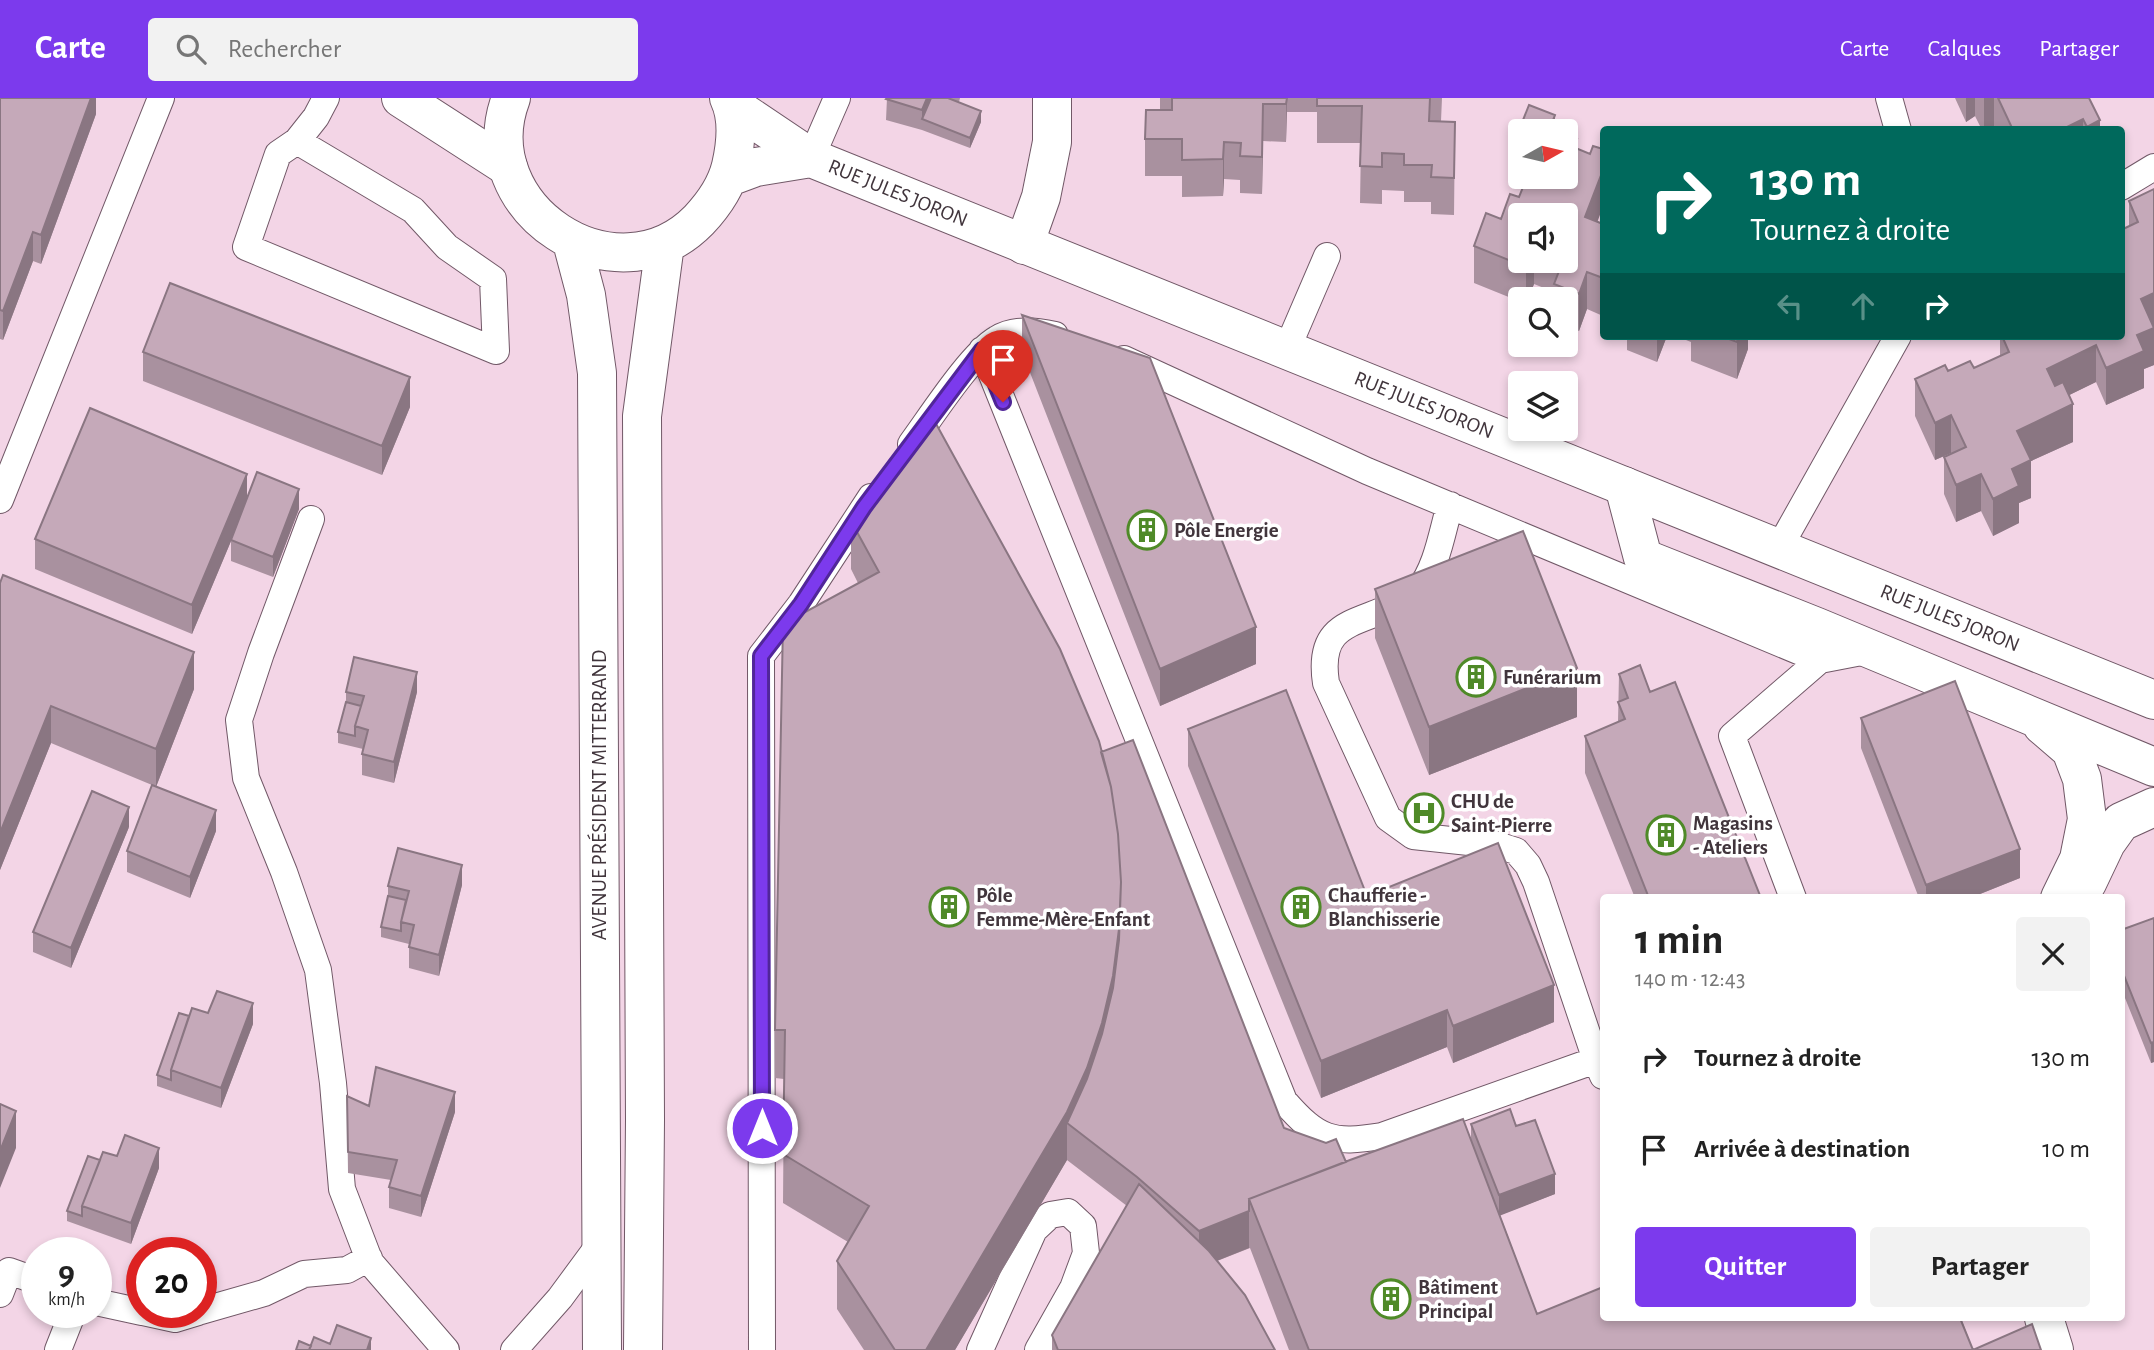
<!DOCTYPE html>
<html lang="fr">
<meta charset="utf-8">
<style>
:root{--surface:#fff;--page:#f2f2f2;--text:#222;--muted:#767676;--accent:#7c3aed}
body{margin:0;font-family:"Alegreya Sans",sans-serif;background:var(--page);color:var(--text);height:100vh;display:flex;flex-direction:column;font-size:26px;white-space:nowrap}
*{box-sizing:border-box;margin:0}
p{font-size:23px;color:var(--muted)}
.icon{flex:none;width:38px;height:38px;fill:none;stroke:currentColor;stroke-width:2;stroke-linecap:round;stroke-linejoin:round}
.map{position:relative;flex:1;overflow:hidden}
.drawer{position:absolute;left:1600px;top:796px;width:525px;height:427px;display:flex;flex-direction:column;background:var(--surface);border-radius:7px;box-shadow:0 4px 10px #0003}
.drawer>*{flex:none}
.hud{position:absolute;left:1600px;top:28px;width:525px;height:214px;border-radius:7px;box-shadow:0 4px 10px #0003;background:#00695c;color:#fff;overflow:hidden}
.needle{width:46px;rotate:82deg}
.fabs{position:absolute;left:1508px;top:21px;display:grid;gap:14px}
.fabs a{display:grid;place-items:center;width:70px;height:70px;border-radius:7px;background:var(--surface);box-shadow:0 4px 10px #0003;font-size:35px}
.speed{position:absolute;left:21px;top:1139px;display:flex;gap:14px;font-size:35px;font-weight:700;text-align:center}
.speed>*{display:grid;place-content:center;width:91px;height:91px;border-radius:50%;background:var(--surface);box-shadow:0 4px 10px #0003;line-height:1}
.speed small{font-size:18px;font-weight:400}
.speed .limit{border:10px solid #d22;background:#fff;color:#111}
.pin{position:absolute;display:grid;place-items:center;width:60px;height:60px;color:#fff;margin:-72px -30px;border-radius:50% 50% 50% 0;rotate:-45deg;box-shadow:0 0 7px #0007}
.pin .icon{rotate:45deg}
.me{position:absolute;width:77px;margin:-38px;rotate:0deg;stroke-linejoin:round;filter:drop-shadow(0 0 5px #0008)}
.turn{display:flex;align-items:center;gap:24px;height:147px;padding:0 35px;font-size:32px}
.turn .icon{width:91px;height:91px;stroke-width:2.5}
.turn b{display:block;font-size:49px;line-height:60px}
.lanes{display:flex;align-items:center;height:66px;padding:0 35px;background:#0003;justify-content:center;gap:35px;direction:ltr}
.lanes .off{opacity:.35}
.round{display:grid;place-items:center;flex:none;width:74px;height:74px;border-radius:7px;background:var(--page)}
.headline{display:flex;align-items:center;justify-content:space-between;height:119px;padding:0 35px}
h1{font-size:42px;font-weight:600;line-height:52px}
.primary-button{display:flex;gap:14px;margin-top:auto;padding:14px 35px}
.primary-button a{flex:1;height:80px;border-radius:7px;background:var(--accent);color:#fff;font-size:28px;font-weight:600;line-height:80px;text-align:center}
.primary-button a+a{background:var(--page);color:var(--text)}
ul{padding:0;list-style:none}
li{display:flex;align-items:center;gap:21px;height:91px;padding:0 35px}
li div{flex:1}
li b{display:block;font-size:26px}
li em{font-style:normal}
header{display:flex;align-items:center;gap:42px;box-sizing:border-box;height:98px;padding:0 35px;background:var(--accent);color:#fff}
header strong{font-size:33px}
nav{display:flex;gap:38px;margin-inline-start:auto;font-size:24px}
.search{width:490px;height:63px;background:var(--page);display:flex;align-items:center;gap:18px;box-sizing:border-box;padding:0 24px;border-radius:7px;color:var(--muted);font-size:26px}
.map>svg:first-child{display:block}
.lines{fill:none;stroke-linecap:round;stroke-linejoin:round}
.lane-casing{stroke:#715867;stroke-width:28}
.street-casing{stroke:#715867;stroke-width:40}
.secondary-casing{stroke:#715867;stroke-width:40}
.lane{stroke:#fff;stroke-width:26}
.street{stroke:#fff;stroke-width:38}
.secondary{stroke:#fff;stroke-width:38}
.wall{fill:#a9919f;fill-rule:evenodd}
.shaded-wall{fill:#8a7682}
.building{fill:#c5a9b9;stroke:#8a7682;stroke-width:2}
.route-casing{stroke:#51269a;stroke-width:18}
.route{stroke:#7c3aed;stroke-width:12}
.labels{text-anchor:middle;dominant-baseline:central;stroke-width:7;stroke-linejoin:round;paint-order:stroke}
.street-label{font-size:21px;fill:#41353c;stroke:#fff}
.poi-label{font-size:21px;font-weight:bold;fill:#41353c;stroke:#fff;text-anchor:start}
</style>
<header>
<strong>Carte</strong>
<div class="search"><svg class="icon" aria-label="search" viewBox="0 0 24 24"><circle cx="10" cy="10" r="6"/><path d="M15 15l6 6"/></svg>Rechercher</div>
<nav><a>Carte</a><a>Calques</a><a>Partager</a></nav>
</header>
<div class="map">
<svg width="2154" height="1252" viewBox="0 0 2154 1252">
<rect width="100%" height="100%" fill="#f3d5e6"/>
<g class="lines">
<g class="lane-casing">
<path id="lane" d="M1889 0 1898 32
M297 43 413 112 447 149 493 181 496 253 246 149 278 56 297 43 316 19 326 0
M811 60 837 0
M2121 89 2154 69
M1287 251 1327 158
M982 252 1284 1003C1318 1042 1332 1046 1382 1038L1596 962 1603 978
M1124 261 1367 373 1820 562 1872 552
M911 346C931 319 971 256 997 241 1014 230 1036 233 1055 237
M0 402 161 0
M1450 407C1442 434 1437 470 1418 493 1414 496 1409 499 1404 502 1361 528 1316 519 1326 585L1388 720 1413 738 1497 747 1516 753 1528 767 1536 784 1596 962
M311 421 261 555 239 622 246 680 284 774 318 872 333 985 342 1091 370 1164 446 1252
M1779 450 1898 238
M1793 800 1732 638 1820 562
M0 1196 9 1173 37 1183
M96 1204 142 1214
M201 1213 264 1195 304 1176 347 1172 369 1160
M143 1214 175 1221 198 1214
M58 1252 73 1214
M514 1252 560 1200 602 1143
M762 1252 761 558 801 506 871 399
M980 1252 1034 1132 1050 1117 1068 1114 1083 1128 1086 1155 1073 1190 1038 1252"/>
</g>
<g class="street-casing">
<path id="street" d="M401 0 508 69
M1024 147 1041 99 1052 44V0
M1624 388 1643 460 1817 529 2154 669
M2042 627 2071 652 2082 681 2087 721 2079 761 2060 800
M2087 785 2106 745 2121 724 2154 709
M2044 1220 2054 1252"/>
</g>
<g class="secondary-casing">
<path id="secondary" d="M511 0C469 110 616 207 699 122 714 106 726 89 731 68 736 46 739 21 729 0
M732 7 811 60 2154 602
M729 79 756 69 811 60
M572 144 586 197 597 275 602 1252
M643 1252 645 1022 642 318 665 146"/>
</g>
<use href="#lane" class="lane"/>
<use href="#street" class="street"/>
<use href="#secondary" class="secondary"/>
</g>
<path class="wall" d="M0 0H96V16L41 166 33 163 3 242 0 241Z
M887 0H960L959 4 981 24 970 50 922 32 886 22Z
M1160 0H1442L1441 23 1455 24 1454 117 1431 116V104H1404V93L1382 92V106L1360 105 1361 45H1317V14H1287L1286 44 1263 43 1262 96 1240 95V82L1224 81 1223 98 1182 99V78H1145V41L1172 12V11H1160Z
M1955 0H2089L2100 32H1995L1994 30 1991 32H1982L1975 18 1966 24Z
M1521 33V79H1566L1577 50 1597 124 1603 126V218L1587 211 1579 233 1566 228V201H1554V194L1534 186 1528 201H1521V204L1474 185V148L1501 121 1519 99 1522 91 1512 87V50ZM1566 117V163H1521Z
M2154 91V267L2144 271V290L2106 307 2096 284 2069 297 2073 344 2031 363V400L2019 405V425L1993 438 1981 413 1956 424 1944 396V359L1952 355H1951L1935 362 1915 318V281L1948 273 1974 270 2000 258V238H2121L2129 128V103Z
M1022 217 1256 566 1160 608 1022 254Z
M1627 238H1667L1657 264 1627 252Z
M1676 238H1748V251L1737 281 1691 263V244Z
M143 254 410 309 382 377 143 283Z
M247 401 299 411 273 479 231 463V443L192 536 35 471V441Z
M851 423 1101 654 1284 1030 1346 1064 1471 1043V1026L1516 1028 1555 1096 1500 1117 1537 1216 1603 1220H1961L1973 1252H2041H1289L1250 1150 1217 1163 1275 1252H1052V1237L1127 1108 1067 1062 955 1252H864L837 1211V1163L848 1144 783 1105 784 981 775 980V932L858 485 851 471Z
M0 485 194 591 156 689 216 733 190 800 127 774V753L152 687 51 645 0 772Z
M1375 491 1577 619 1429 677 1375 540Z
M1619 576 1650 594 1761 800H1635L1585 675V638L1618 624Z
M346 594H417L394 685 362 677V656L363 651 338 645V634L346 604Z
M1861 620 2020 780 1970 800H1919L1861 650Z
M1188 631 1367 798 1554 924 1453 965 1447 949 1321 1000 1188 668Z
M129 729 71 870 33 854V834Z
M462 787 439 878 409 870V846L381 839V829L388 798V788Z
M2154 820V964L2151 965 2121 890V832Z
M208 915 253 926 221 1010 157 988V977L189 918Z
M347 998 369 1008 455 1014 421 1119 389 1110V1089L391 1082 348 1075Z
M100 1062 159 1070 131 1146 67 1123V1113Z"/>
<path class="shaded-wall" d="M91 0H96V16L41 166V137Z
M927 0H934L922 21V12Z
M1287 0 1286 44V6Z
M1966 0H1975V18L1966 24Z
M1984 0H1994V30L1991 32H1984Z
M1263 6V43L1262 96V59Z
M981 13V24L970 50V40Z
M1555 17V33L1550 30Z
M2083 21V32H2061Z
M2100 22V32H2087V29Z
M1224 44V81L1223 98V61Z
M1603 72V109L1585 156V119Z
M33 134V163L3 242V213Z
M1529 163H1534V186L1528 201H1526V169Z
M1587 174V211L1579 233V196Z
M2154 195V267L2144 271V290L2106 307V270L2137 237 2141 201Z
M1657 238H1667L1657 264Z
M1739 238H1748V251L1737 281V244Z
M2096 247V284L2047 308V271Z
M410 279V309L382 377V348Z
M2073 306V344L2031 363V400L2019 405V425L1993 438V401L2012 371 2017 333Z
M1951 317V355L1935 362V325Z
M247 376V405L192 536V507Z
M1981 376V413L1956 424V387Z
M299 391V411L273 479V459Z
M1256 529V566L1160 608V571Z
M194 554V591L156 689V651Z
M1577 570V619L1429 677V629Z
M417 574V594L394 685V664Z
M51 608V645L0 772V735Z
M129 709V729L71 870V850Z
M216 712V733L190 800V779Z
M2020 751V780L1970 800H1926V787Z
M462 767V787L439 878V857Z
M1119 831 1121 833 1113 927 1067 1025V1062L955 1252H926Z
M1554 887V924L1453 965V928Z
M253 905V926L221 1010V990Z
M1447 912V949L1321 1000V963Z
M2154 944V964L2151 965V945Z
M455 994V1014L421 1119V1098Z
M16 1013V1050L0 1090V1053Z
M159 1050V1070L131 1146V1125Z
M1555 1076V1096L1499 1118V1097Z
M1249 1113V1150L1199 1170V1133Z
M371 1240V1252H367Z"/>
<path class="building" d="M0 0H91L41 137 33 134 3 213 0 212Z
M887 0H927L922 12 886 1Z
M931 0H948L981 13 970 40 922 21Z
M1172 0H1287L1286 6H1263L1262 59 1240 58 1241 45 1224 44 1223 61 1182 62V41H1145L1146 12H1172Z
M1317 0H1430L1429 23 1455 24 1454 80 1431 79 1432 67H1404V56L1382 55V69L1360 68 1362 8H1317Z
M1998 0H2089L2100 22 2087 29 2083 21 2061 32H2013Z
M1529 7 1555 17 1550 30 1558 33H1521V54L1512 50Z
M1566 37 1577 41 1573 49 1590 56 1593 48 1603 51V72L1585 119 1603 126V180L1587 174 1579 196 1554 186 1563 163H1566V117H1521V163H1529L1526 169 1474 148 1486 115 1501 121 1510 96 1519 99 1527 79H1566Z
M2154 91V195L2141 201 2154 230 2137 237 2144 253 2106 270 2096 247 2047 271 2055 288 2063 284 2073 306 2017 333 2031 362 2012 371 2019 388 1993 401 1981 376 1956 387 1944 359 1966 349 1951 317 1935 325 1915 281 1945 267 1948 273 1970 263 1974 270 2009 254 2002 238H2121V132L2138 124 2129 103Z
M170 185 410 279 382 348 143 254Z
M1022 217 1150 260 1256 529 1160 571Z
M1721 238H1739L1737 244Z
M90 310 247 376 192 507 35 441Z
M929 313 1060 551 1099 643 1111 689 1118 736 1121 784 1119 831 1113 878 1102 925 1087 970 1067 1014 926 1252H895L837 1163 869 1108 783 1056 785 932H775L783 526 879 474 851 423Z
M257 374 299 391 273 459 231 442Z
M1523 433 1577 570 1429 629 1375 491Z
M3 477 194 554 156 651 51 608 0 735V485Z
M354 559 417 574 394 664 362 656 368 632 355 628 364 598 346 594Z
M1640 567 1650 594 1675 584 1761 800H1649L1585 638 1625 621 1618 604 1628 600 1619 576Z
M1955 583 2020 751 1926 787 1861 620Z
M1286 592 1367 798 1498 745 1554 887 1453 928 1447 912 1321 963 1188 631Z
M346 604 361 608 355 628V638L338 634Z
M1133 642 1284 1030 1326 1045 1336 1041 1346 1064 1249 1101V1113L1199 1133 1137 1079 1067 1025 1087 981 1102 936 1113 890 1119 842 1121 784 1118 736 1111 689 1101 654Z
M152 687 216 712 190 779 127 753Z
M92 693 129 709 71 850 33 834Z
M398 750 462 767 439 857 409 849 414 827 401 824 409 793 388 788Z
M388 798 406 802 401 824V833L381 829Z
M2154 820V944L2151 945 2121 870V832Z
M217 893 253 905 221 990 171 972 192 910 208 915Z
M179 915 189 918 171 972V982L157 977Z
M376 969 455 994 421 1098 389 1089 397 1062 348 1054 347 998 369 1008Z
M0 1006 16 1013 0 1053Z
M1510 1011 1516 1028 1535 1022 1555 1076 1499 1097 1471 1026Z
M1463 1021 1537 1216 1603 1189V1220H1960L1973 1252 2032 1226 2041 1252H1309L1249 1101 1350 1062Z
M125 1037 159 1050 131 1125 82 1108 103 1054 117 1058Z
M88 1058 100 1062 82 1108V1118L67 1113Z
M1139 1086 1209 1153 1245 1197 1275 1252H1058L1052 1237Z
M337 1227 371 1240 367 1252H309L314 1239 330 1246Z
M299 1243 311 1248 309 1252H296Z"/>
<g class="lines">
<g class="route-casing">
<path id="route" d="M762 1030 761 558 801 506 864 409 982 252 1003 304"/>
</g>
<use href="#route" class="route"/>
</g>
<defs>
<g id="building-ring" transform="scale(2.0125)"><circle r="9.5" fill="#fff" stroke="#4f8a28" stroke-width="1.5"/><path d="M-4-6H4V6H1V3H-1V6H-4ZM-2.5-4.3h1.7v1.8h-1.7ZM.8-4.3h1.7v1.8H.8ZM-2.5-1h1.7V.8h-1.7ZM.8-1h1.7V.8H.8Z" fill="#4f8a28"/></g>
<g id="hospital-ring" transform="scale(2.0125)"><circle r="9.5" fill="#fff" stroke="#4f8a28" stroke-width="1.5"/><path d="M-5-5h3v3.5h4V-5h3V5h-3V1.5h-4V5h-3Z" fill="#4f8a28"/></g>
</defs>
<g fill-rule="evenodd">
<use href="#building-ring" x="1147" y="432"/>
<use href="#building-ring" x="1476" y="579"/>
<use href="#hospital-ring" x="1424" y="715"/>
<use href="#building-ring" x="1666" y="737"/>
<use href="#building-ring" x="949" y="809"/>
<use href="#building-ring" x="1301" y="809"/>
<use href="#building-ring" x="1391" y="1201"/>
</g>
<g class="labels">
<g class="street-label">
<text transform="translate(898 95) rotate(22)">RUE JULES JORON</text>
<text transform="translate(1424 307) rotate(22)">RUE JULES JORON</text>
<text transform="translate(1950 520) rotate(22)">RUE JULES JORON</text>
<text transform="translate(599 697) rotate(-90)">AVENUE PRÉSIDENT MITTERRAND</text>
</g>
<g class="poi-label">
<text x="1174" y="432">Pôle Energie</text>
<text x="1503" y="579">Funérarium</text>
<text x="1451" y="703">CHU de<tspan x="1451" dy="24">Saint-Pierre</tspan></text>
<text x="1693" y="725">Magasins<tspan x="1693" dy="24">- Ateliers</tspan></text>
<text x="976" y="797">Pôle<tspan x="976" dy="24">Femme-Mère-Enfant</tspan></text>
<text x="1328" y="797">Chaufferie -<tspan x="1328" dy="24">Blanchisserie</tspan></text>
<text x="1418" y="1189">Bâtiment<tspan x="1418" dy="24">Principal</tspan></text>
</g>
</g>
</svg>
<div class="fabs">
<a><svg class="needle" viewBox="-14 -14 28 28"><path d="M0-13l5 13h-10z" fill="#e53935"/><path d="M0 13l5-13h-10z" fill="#767676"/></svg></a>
<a><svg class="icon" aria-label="sound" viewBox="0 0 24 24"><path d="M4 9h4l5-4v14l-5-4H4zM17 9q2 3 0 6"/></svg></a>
<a><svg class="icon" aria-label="search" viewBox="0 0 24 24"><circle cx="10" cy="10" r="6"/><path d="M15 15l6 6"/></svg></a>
<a><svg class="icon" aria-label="layers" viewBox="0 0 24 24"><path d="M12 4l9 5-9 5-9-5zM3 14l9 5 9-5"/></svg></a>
</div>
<div class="speed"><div>9<small>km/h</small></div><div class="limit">20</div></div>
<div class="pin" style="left:1003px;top:304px;background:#d93025"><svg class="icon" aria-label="arrive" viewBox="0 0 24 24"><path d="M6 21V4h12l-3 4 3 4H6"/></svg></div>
<svg class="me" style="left:762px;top:1030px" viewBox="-20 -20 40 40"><circle r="17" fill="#7c3aed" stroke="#fff" stroke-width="3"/><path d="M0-11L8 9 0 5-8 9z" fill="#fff"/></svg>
<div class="hud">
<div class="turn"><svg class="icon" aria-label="right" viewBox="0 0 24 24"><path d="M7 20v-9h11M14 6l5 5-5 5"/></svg><div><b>130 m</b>Tournez à droite</div></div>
<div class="lanes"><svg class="icon off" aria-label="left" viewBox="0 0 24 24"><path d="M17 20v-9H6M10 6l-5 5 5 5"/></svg><svg class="icon off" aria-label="ahead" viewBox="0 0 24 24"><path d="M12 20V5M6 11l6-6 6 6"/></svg><svg class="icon" aria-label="right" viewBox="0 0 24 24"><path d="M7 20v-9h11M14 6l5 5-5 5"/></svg></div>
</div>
<section class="drawer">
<div class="headline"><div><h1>1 min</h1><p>140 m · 12:43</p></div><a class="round"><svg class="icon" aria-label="close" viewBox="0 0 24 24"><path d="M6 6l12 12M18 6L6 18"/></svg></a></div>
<ul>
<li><svg class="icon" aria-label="right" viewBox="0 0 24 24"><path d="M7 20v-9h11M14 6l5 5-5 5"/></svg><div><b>Tournez à droite</b></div><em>130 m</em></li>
<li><svg class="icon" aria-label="arrive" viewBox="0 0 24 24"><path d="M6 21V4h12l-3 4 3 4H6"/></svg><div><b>Arrivée à destination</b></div><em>10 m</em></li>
</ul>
<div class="primary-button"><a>Quitter</a><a>Partager</a></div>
</section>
</div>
